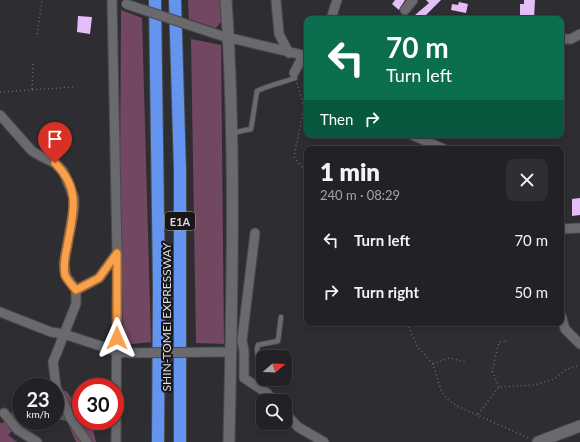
<!DOCTYPE html>
<meta charset="utf-8">
<style>
:root{--surface:#222226;--page:#2e2f32;--text:#f1f3f6;--muted:#a2a4a7;--line:#3f3f43}
body{margin:0;font-family:Lato,sans-serif;background:var(--page);color:var(--text);height:100vh;display:flex;flex-direction:column;font-size:15px;white-space:nowrap}
*{box-sizing:border-box;margin:0}
p{font-size:13px;color:var(--muted)}
.icon{flex:none;width:22px;height:22px;fill:none;stroke:currentColor;stroke-width:2;stroke-linecap:round;stroke-linejoin:round}
.map{position:relative;flex:1;overflow:hidden}
.side{position:absolute;left:304px;top:146px;width:260px;height:180px;display:flex;flex-direction:column;background:var(--surface);border-radius:8px;box-shadow:0 2px 6px #0003,0 0 0 1px var(--line)}
.side>*{flex:none}
.top-card{position:absolute;left:304px;top:16px;width:260px;height:122px;border-radius:8px;box-shadow:0 2px 6px #0003,0 0 0 1px var(--line);background:#0b6e4f;color:#fff;overflow:hidden}
.needle{width:26px;rotate:71deg}
.controls{position:absolute;left:256px;top:350px;display:grid;gap:8px}
.controls a{display:grid;place-items:center;width:36px;height:36px;border-radius:8px;background:var(--surface);box-shadow:0 2px 6px #0003,0 0 0 1px var(--line);font-size:20px}
.speed{position:absolute;left:12px;top:378px;display:flex;gap:8px;font-size:20px;font-weight:700;text-align:center}
.speed>*{display:grid;place-content:center;width:52px;height:52px;border-radius:50%;background:var(--surface);box-shadow:0 2px 6px #0003,0 0 0 1px var(--line);line-height:1}
.speed small{font-size:10px;font-weight:400}
.speed .limit{border:6px solid #d22;background:#fff;color:#111}
.pin{position:absolute;display:grid;place-items:center;width:34px;height:34px;color:#fff;margin:-41px -17px;border-radius:50% 50% 50% 0;rotate:-45deg;box-shadow:0 0 4px #0007}
.pin .icon{rotate:45deg}
.me{position:absolute;width:44px;margin:-22px;rotate:0deg;stroke-linejoin:round;filter:drop-shadow(0 0 3px #0008)}
.turn{display:flex;align-items:center;gap:14px;height:84px;padding:0 16px;font-size:18px}
.turn .icon{width:52px;height:52px;stroke-width:2.5}
.turn b{display:block;font-size:28px;line-height:34px}
.then{display:flex;align-items:center;height:38px;padding:0 16px;background:#0003;gap:8px;font-size:15px}
.round{display:grid;place-items:center;flex:none;width:42px;height:42px;border-radius:8px;background:var(--page)}
.summary{display:flex;align-items:center;justify-content:space-between;height:68px;padding:0 16px}
h1{font-size:24px;font-weight:800;line-height:30px}
ul{padding:0;list-style:none}
li{display:flex;align-items:center;gap:12px;height:52px;padding:0 16px}
li div{flex:1}
li b{display:block;font-size:15px}
li em{font-style:normal}
.map>svg:first-child{display:block}
.green{fill:#724762}
.building{fill:#e5bdf8}
.lines{fill:none;stroke-linecap:round;stroke-linejoin:round}
.service-casing{stroke:#4a4a4d;stroke-width:6}
.minor-casing{stroke:#4a4a4d;stroke-width:11}
.tertiary-casing{stroke:#4a4a4d;stroke-width:13}
.motorway-casing{stroke:#4a4a4d;stroke-width:14}
.path{stroke:#6a6a6e;stroke-width:1.5;stroke-dasharray:1 3;stroke-linecap:butt}
.service{stroke:#69696e;stroke-width:4.5}
.minor{stroke:#69696e;stroke-width:9}
.tertiary{stroke:#69696e;stroke-width:11}
.motorway{stroke:#6395ee;stroke-width:12}
.minor-bridge-casing{stroke:#4a4a4d;stroke-width:11;stroke-linecap:butt}
.minor-bridge{stroke:#69696e;stroke-width:9}
.route-casing{stroke:#a16831;stroke-width:10}
.route{stroke:#f8a04b;stroke-width:7}
.labels{text-anchor:middle;dominant-baseline:central;stroke-width:4;stroke-linejoin:round;paint-order:stroke}
.shield{fill:#161618;stroke:#a1a1a4;stroke-width:1}
.shield-label{font-size:11px;font-weight:bold;fill:#dddde0}
.street-label{font-size:12px;fill:#dddde0;stroke:#161618}
</style>
<div class="map">
<svg width="580" height="442" viewBox="0 0 580 442">
<rect width="100%" height="100%" fill="#2e2e32"/>
<path class="green" d="M188 0H220L221 22 216 28 189 19Z
M121 10 142 18 151 342 123 345 120 178Z
M191 39 221 45 224 344 196 343Z
M55 390 66 391 81 410V421L91 422 96 442H76L67 421 55 419Z
M21 401V421H23L8 435 17 442H0V423H3Z"/>
<path class="building" d="M395 0H405L399 10 392 4Z
M426 0H441L422 19H418L415 15 429 3Z
M524 0H535L534 19H520V4H524Z
M459 2 468 4 466 13 451 10 452 4 458 5Z
M78 16 92 17 90 34 77 32Z
M580 198V215L572 216V199Z"/>
<g class="lines">
<g class="service-casing">
<path id="service" d="M232 133 251 129 257 91C269 85 282 83 295 78
M261 389 257 349 258 345 278 341 281 317"/>
</g>
<g class="minor-casing">
<path id="minor" d="M112 0 117 253 116 442
M276 0 279 34 289 53
M405 10 413 0
M331 19 337 0
M222 36 307 56
M561 39H571L580 34
M294 73 303 56
M0 115 32 151 42 157 55 163 63 171 74 198V208L64 263 66 276 76 290V304L53 362 56 387 70 417 87 442
M412 135 444 149
M561 229 580 228
M255 233 242 340 244 351V378L267 393 274 401
M76 290 99 278 117 253
M0 312 51 332 64 334 122 353
M561 315 565 329 580 344
M4 413 18 430 37 442
M285 413 298 427 324 442"/>
</g>
<g class="tertiary-casing">
<path id="tertiary" d="M226 0C236 147 232 295 229 442
M538 442 580 426"/>
</g>
<g class="motorway-casing">
<path id="motorway" d="M155 0 159 287 158 442
M175 0 180 171V442"/>
</g>
<path class="path" d="M37 34 42 0
M297 83 304 108 294 157 307 174
M32 89 33 63
M0 92 74 87
M407 323 417 346 433 364 441 390 447 399 457 406 531 439
M433 364 449 358 466 362
M499 387 492 371 499 342 508 341
M478 414 499 387 535 385 554 379 565 370 580 365"/>
<use href="#service" class="service"/>
<use href="#minor" class="minor"/>
<use href="#tertiary" class="tertiary"/>
<use href="#motorway" class="motorway"/>
<g class="minor-bridge-casing">
<path id="minor-bridge" d="M126 4 219 35
M127 353 224 352"/>
</g>
<use href="#minor-bridge" class="minor-bridge"/>
</g>
<g class="lines">
<g class="route-casing">
<path id="route" d="M55 163C82 190 73 214 67 247 65 256 63 266 65 275 67 280 73 286 76 290L99 278 117 253V338"/>
</g>
<use href="#route" class="route"/>
</g>
<g class="labels">
<rect class="shield" x="165" y="212" width="30" height="18" rx="3"/>
<g class="shield-label">
<text x="180" y="221">E1A</text>
</g>
<g class="street-label">
<text transform="translate(166 317) rotate(-90)">SHIN-TOMEI EXPRESSWAY</text>
</g>
</g>
</svg>
<div class="controls">
<a><svg class="needle" viewBox="-14 -14 28 28"><path d="M0-13l5 13h-10z" fill="#e53935"/><path d="M0 13l5-13h-10z" fill="#a2a4a7"/></svg></a>
<a><svg class="icon" aria-label="search" viewBox="0 0 24 24"><circle cx="10" cy="10" r="6"/><path d="M15 15l6 6"/></svg></a>
</div>
<div class="speed"><div>23<small>km/h</small></div><div class="limit">30</div></div>
<div class="pin" style="left:55px;top:163px;background:#d93025"><svg class="icon" aria-label="arrive" viewBox="0 0 24 24"><path d="M6 21V4h12l-3 4 3 4H6"/></svg></div>
<svg class="me" style="left:117px;top:338px" viewBox="-20 -20 40 40"><path d="M0-17L14 15 0 8-14 15z" fill="#f8a04b" stroke="#fff" stroke-width="4"/></svg>
<div class="top-card">
<div class="turn"><svg class="icon" aria-label="left" viewBox="0 0 24 24"><path d="M17 20v-9H6M10 6l-5 5 5 5"/></svg><div><b>70 m</b>Turn left</div></div>
<div class="then">Then<svg class="icon" aria-label="right" viewBox="0 0 24 24"><path d="M7 20v-9h11M14 6l5 5-5 5"/></svg></div>
</div>
<section class="side">
<div class="summary"><div><h1>1 min</h1><p>240 m · 08:29</p></div><a class="round"><svg class="icon" aria-label="close" viewBox="0 0 24 24"><path d="M6 6l12 12M18 6L6 18"/></svg></a></div>
<ul>
<li><svg class="icon" aria-label="left" viewBox="0 0 24 24"><path d="M17 20v-9H6M10 6l-5 5 5 5"/></svg><div><b>Turn left</b></div><em>70 m</em></li>
<li><svg class="icon" aria-label="right" viewBox="0 0 24 24"><path d="M7 20v-9h11M14 6l5 5-5 5"/></svg><div><b>Turn right</b></div><em>50 m</em></li>
</ul>
</section>
</div>
